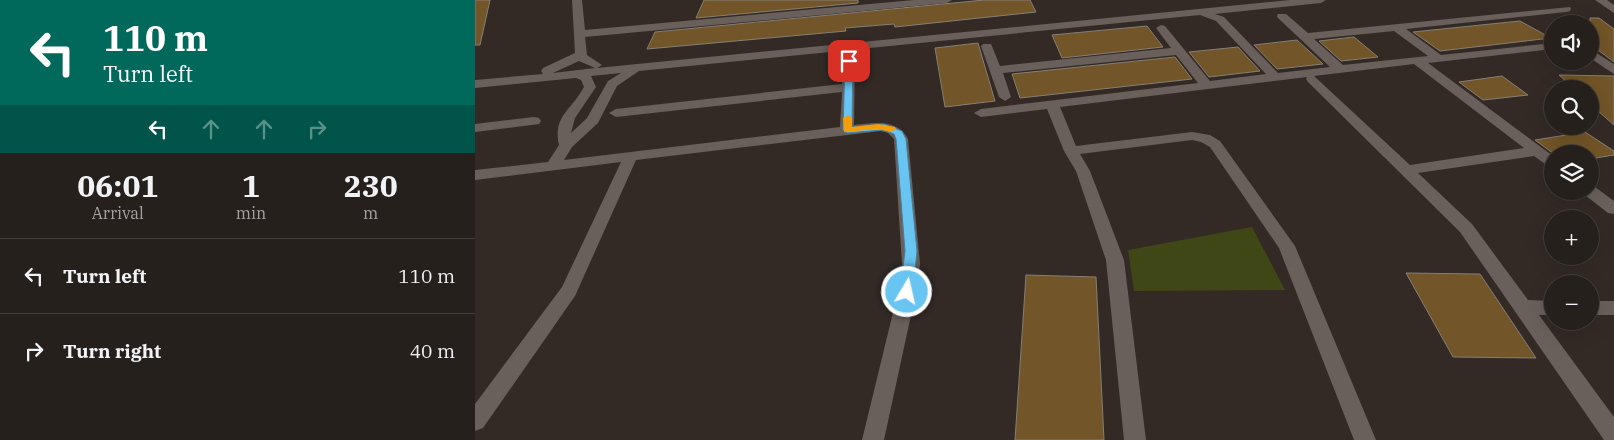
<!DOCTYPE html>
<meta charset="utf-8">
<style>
:root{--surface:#26201c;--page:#2e2825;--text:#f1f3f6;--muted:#a4a3a3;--line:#423e3b}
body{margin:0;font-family:"IBM Plex Serif",serif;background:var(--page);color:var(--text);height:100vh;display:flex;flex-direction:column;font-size:19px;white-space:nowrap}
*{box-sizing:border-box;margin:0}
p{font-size:16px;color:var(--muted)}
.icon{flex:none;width:28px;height:28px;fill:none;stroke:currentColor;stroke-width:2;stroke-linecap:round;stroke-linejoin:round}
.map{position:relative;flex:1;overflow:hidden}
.panel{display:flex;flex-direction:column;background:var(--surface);width:475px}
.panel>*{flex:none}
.guide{background:#00695c;color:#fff;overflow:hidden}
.controls{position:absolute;left:1069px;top:15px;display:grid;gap:10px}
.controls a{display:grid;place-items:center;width:55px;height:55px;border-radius:50%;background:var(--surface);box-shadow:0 5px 20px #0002,0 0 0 1px var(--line);font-size:25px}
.pin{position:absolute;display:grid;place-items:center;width:42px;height:42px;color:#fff;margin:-21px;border-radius:10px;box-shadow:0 2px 8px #0006}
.me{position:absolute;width:55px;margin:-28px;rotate:9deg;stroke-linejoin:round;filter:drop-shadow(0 0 4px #0008)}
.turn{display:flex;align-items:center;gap:18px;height:105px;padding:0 20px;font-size:22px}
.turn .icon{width:65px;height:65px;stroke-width:2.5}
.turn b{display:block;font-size:35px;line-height:42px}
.lanes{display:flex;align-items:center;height:48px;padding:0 20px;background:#0003;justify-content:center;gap:25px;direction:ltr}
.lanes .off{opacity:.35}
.eta{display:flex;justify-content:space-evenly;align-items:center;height:85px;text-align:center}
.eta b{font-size:30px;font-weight:700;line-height:35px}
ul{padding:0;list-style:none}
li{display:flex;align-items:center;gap:15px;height:75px;padding:0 20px;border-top:1px solid var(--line)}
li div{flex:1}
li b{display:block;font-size:19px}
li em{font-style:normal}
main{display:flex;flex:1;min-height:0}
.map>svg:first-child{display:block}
.green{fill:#3f4716}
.building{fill:#725528;stroke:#857f76}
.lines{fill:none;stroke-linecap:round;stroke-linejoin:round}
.minor{fill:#695f5b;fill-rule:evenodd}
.route{fill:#68c4f0;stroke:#447f9c}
.slow{fill:#f59e0b}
</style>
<main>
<section class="panel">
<div class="guide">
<div class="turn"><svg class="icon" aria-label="left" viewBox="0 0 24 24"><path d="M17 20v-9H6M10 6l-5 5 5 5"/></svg><div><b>110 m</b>Turn left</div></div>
<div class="lanes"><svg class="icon" aria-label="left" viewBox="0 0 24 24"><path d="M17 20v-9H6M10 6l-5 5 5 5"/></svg><svg class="icon off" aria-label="ahead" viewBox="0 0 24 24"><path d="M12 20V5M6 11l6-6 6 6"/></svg><svg class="icon off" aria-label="ahead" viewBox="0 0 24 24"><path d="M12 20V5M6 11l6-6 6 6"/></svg><svg class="icon off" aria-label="right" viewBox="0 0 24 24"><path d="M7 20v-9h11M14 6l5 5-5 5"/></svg></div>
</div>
<div class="eta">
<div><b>06:01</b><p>Arrival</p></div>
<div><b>1</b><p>min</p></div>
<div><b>230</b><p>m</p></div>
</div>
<ul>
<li><svg class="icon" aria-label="left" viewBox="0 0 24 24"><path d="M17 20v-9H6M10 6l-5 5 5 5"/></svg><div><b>Turn left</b></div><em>110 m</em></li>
<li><svg class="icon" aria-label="right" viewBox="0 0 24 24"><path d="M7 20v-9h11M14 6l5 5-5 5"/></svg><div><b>Turn right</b></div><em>40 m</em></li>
</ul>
</section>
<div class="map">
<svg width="1139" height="440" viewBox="0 0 1139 440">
<rect width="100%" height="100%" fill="#332a26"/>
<path class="green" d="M777 227 810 290 659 291 653 250Z"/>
<path class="building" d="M0 0H15L5 45H0Z
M229 0H383V3L221 18Z
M509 0H555L561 12 420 27 419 24 370 28 371 31 172 49 180 32Z
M1115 18H1124L1139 29V62L1115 44Z
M1045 21 1076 38 965 51 938 32Z
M672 26 688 47 587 58 577 35Z
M879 37 903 57 866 61 844 41Z
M822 40 848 64 802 69 779 45Z
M503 43 520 101 470 107 460 48Z
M763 47 785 71 734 77 714 52Z
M700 57 717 79 545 98 537 74Z
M1084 75 1139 76V125L1115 104V89H1100Z
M1027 76 1053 95 1008 100 984 82Z
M1110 132 1139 151V155L1115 159V154H1079L1060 140Z
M931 273 1005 274 1061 358 978 357Z
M551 275 621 277 629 440H540Z"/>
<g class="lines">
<path class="minor" d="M97 0H107L110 30 439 0H477L472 3 110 37 112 55 127 65 122 68 815 0H851L846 3 740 14 749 17 803 73 855 67 803 18 802 16 803 14H811L833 33 1095 7 1096 9 1095 11 1091 12 931 29 966 55 1078 43V49L953 63 1078 156V167L1073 166 1059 156 943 173 997 224 1053 300 1078 301V315H1064L1139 417V440H1129L985 232 833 82 831 79 832 77 585 107 601 146 717 132 735 135 745 141 820 246 901 440H879L804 248 735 147 726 142 717 140 605 154 615 171 649 260 671 440H649L631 260 601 171 589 151 572 109 506 117 499 113 506 109 723 83 701 55 528 73 536 97 530 101 524 97 506 46 508 44H516L525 66 696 48 681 28 686 25 690 26 735 81 791 74 741 21 725 15 164 71 142 86 123 123 97 147 89 160 365 127 367 92 141 117 134 113 141 109 367 84 368 61 374 57 380 61 379 125C399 123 422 118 433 139L445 264 441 292 409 440H387L423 292 427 264 419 139 413 133 406 131 161 160 100 296 8 428 0 431V404L87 287 146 162 0 180V170L73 162 84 145C78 119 93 112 106 92L109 87 106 80 101 78 0 88V80L68 74 66 71 68 68 100 53ZM919 31 953 56 868 65 839 39ZM104 61 120 68 78 73ZM939 64 1049 148 935 165 839 76ZM146 73 133 81 112 118 96 133 100 118 121 87 116 76Z
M1120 0H1132L1139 5V13Z
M1115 49 1139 64V74L1115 58Z
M59 117 64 118 66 121 64 124 0 132V124Z
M1115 186 1120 187 1139 201V214L1133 213 1110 195 1107 191H1115Z
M1115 301H1139V315H1115Z"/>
</g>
<path class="route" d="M374 58 378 61 377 127 409 124 427 131 431 139 442 251 438 292 436 295H427L425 292 430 251 421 139 419 134 408 130 372 133 368 130 370 61Z"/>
<path class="slow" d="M373 115 377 118V127L403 124 420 127 421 129 416 132 403 129 369 132 368 118Z"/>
</svg>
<div class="controls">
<a><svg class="icon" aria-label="sound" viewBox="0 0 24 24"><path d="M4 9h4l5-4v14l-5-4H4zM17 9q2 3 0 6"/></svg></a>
<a><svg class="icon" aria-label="search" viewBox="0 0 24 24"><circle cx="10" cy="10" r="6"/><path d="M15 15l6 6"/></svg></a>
<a><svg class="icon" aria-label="layers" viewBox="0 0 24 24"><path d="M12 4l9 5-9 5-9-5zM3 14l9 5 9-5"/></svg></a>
<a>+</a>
<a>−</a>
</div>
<div class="pin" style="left:374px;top:61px;background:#d93025"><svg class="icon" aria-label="arrive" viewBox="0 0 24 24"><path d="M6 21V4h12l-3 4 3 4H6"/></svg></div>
<svg class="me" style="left:432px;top:292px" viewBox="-20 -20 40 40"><circle r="17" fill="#68c4f0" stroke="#fff" stroke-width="3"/><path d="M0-11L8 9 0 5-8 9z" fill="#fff"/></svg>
</div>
</main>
